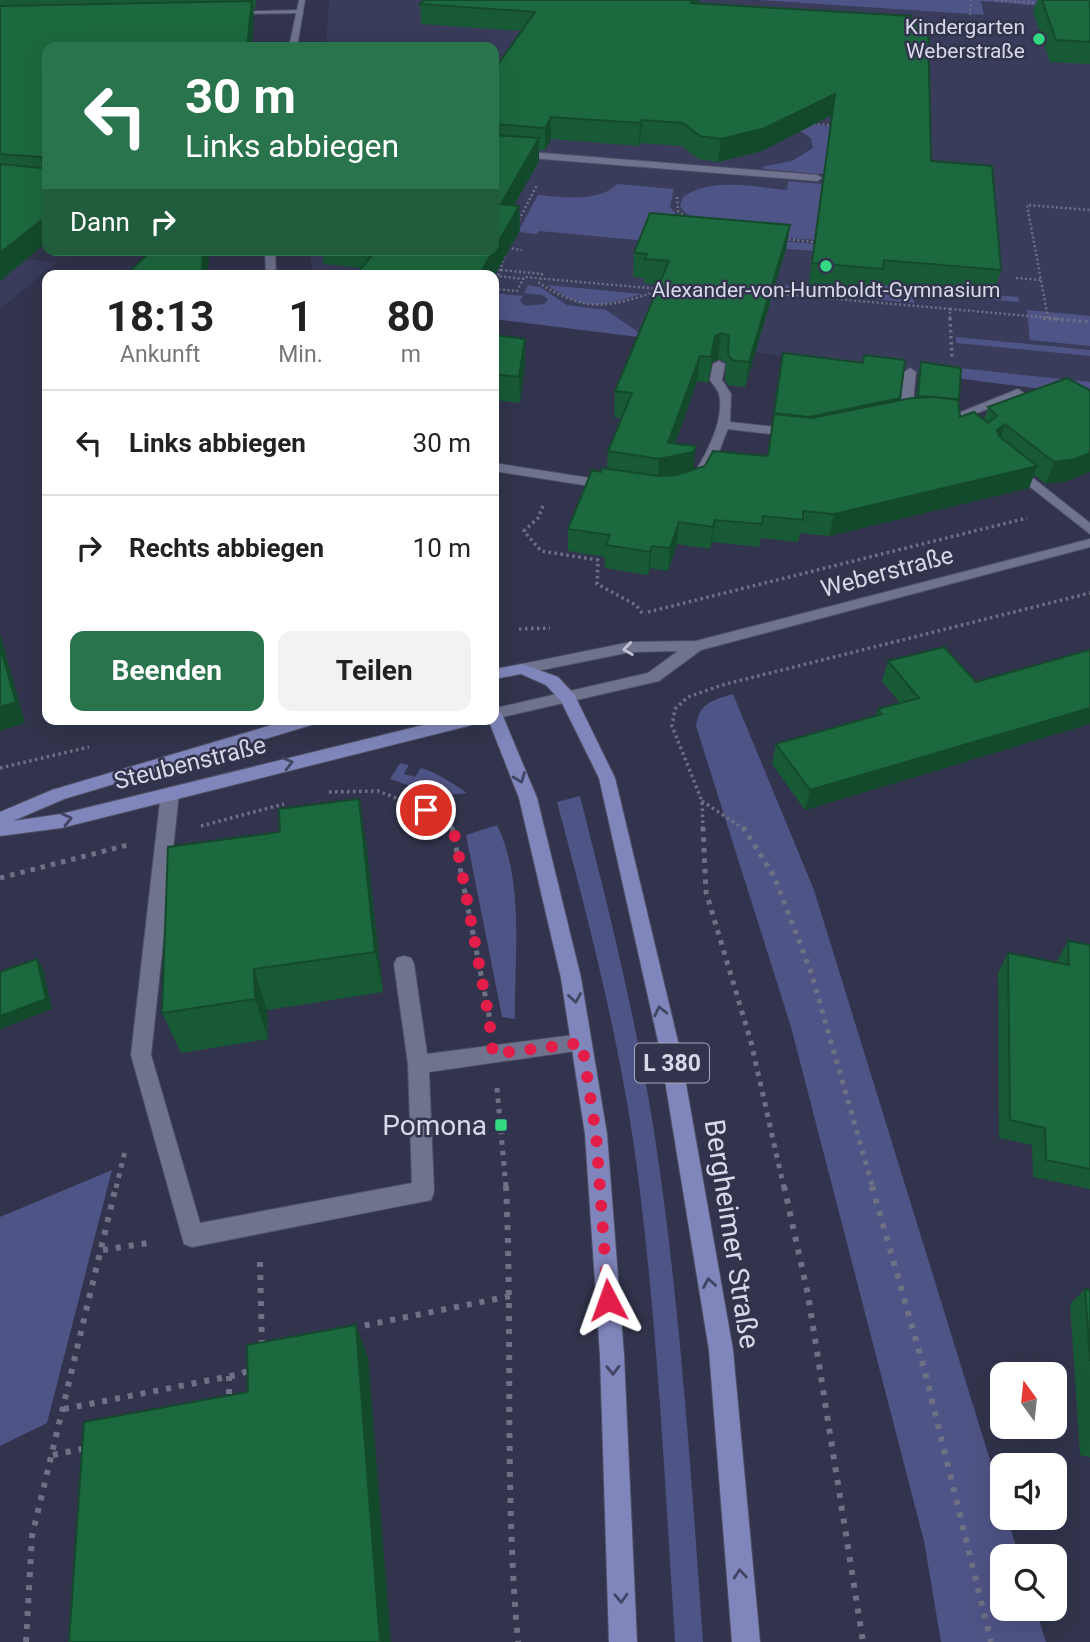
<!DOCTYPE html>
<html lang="de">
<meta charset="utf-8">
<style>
:root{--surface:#fff;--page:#f2f2f2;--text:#222;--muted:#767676;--line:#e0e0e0;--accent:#2a744d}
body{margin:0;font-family:Roboto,sans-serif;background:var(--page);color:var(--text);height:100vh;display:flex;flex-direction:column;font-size:26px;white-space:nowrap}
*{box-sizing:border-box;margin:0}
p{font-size:23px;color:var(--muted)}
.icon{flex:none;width:38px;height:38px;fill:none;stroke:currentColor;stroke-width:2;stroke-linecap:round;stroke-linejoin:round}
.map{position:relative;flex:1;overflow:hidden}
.panel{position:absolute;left:42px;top:270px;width:457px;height:455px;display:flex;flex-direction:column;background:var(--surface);border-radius:14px;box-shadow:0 7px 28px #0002}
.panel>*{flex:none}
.hud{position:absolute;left:42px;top:42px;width:457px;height:214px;border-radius:14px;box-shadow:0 7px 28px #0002;background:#2a744d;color:#fff;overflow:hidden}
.needle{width:46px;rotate:345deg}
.controls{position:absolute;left:990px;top:1362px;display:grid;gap:14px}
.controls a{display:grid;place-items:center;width:77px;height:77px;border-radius:14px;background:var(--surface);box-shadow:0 7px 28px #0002;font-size:35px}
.pin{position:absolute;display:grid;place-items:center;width:60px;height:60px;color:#fff;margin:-30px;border:4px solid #fff;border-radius:50%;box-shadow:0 2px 7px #0007}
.me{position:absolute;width:77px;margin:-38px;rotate:356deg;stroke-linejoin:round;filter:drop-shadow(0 0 5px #0008)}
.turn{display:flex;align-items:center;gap:24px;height:147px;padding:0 28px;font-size:32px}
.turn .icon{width:91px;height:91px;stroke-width:2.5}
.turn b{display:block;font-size:49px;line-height:60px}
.then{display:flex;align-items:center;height:66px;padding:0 28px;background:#0003;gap:14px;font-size:26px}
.eta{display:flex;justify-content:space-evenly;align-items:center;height:119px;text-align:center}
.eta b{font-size:42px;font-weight:700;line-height:49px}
.cta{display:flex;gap:14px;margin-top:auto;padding:14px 28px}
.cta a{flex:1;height:80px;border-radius:14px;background:var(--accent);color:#fff;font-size:28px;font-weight:700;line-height:80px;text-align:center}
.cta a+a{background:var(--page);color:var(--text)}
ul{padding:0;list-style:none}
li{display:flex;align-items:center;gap:21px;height:105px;padding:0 28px;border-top:2px solid var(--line)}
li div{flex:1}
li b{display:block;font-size:26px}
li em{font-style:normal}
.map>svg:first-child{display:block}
.built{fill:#393c5a}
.green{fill:#4f5486}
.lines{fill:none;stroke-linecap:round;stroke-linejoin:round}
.lane-casing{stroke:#4e5065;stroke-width:2}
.street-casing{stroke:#4e5065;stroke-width:2}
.secondary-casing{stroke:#4e5065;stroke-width:2}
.primary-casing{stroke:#4e5065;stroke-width:2}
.path-far4{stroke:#6e7086;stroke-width:2;stroke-dasharray:2 2.5;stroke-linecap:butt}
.path-far3{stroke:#6e7086;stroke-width:2.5;stroke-dasharray:2 2.5;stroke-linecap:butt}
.path-far2{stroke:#6e7086;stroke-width:3.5;stroke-dasharray:2.5 3.5;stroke-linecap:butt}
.path-far1{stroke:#6e7086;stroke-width:5;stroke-dasharray:4.5 6;stroke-linecap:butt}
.path{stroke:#6e7086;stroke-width:6;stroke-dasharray:5 8;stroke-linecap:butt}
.lane{fill:#6f738e;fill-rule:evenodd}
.street{fill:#6f738e;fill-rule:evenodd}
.secondary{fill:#6f738e;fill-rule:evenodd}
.primary{fill:#8086bb;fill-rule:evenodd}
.wall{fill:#195a36}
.shaded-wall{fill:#144a2c}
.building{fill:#1d693f;stroke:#144a2c;stroke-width:2}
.oneway{stroke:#c2c5d7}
.oneway2{stroke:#414462}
.route{stroke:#e11d48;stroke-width:12;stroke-dasharray:0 21.6}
.poi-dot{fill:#33d882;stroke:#31344c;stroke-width:2.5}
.labels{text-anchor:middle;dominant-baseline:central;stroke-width:5;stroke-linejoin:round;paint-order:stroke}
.far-poi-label{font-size:21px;fill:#d7d9e9;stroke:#31344c;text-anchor:end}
.shield{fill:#31344c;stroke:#a5a8ba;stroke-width:2}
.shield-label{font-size:23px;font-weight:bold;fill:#d7d9e9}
.street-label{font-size:24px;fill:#d7d9e9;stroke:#31344c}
.near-poi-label{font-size:28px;fill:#d7d9e9;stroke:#31344c;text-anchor:end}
.near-street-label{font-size:28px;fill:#d7d9e9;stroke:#31344c}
</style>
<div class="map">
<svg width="1090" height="1642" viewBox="0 0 1090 1642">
<rect width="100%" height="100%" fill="#31344c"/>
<path class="built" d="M329 0H758L983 15 980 1 1090 10V395L494 319V275H312L310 250H494V47H326Z
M0 255 56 263 0 309Z"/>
<path class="green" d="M758 0H1090V10L981 1 984 15Z
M788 123 841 127V172L818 174 763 169 762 167 792 161 813 148 811 138Z
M788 181 822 184 814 240C784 237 696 236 680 206L683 197C711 177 754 187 787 190Z
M617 184 674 189 670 207C689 236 781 241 814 244L813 251 649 237 647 241 539 231 537 234 518 232 538 195C561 197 599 203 617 184Z
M682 276 877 294 879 284 1018 297 1019 302 914 293V303L681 281Z
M528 285 540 287 567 305 606 310 647 338 494 319V293L523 296 520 301 525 306 545 304 548 299 542 295 524 293Z
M547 285 642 294C599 307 586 312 547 285Z
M1027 310 1090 316V346L1030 340Z
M956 337 1090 350V356L956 343Z
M939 366 1090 382V395L939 376Z
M733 694 814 890 1003 1502V1517H1007L1019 1556H1003V1608H1035L1046 1642H941L924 1541 791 1027 696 726C699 703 713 700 733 694Z
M400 763 409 765 404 774 415 777 421 768C438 773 452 783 467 793L439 796 390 779Z
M580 796C612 923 644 1050 661 1179 682 1332 692 1487 703 1642H675C665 1486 658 1331 638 1176 622 1049 590 926 557 802Z
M497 825C525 883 514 956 515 1019L502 1017 466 835Z
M112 1170 47 1423 0 1446V1217Z"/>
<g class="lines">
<g class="lane-casing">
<path id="lane" d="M494 149 817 175 822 178 817 181 494 155Z
M910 368 916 372 912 413 906 417 900 413 904 372Z
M170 787 179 793 151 1055 200 1223 412 1183 408 1064 394 964 397 958 404 956 411 958 414 964 427 1054 582 1034 589 1037 592 1043 589 1049 429 1072 434 1192 431 1200 192 1247 184 1244 131 1055 161 793Z"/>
</g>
<g class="street-casing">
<path id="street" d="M299 10 301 13 229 14 233 12Z
M719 361 725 364 722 380 731 394 730 422 795 429 801 433 795 437 728 429C719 448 713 482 691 490L684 486C701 467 726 421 719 394 718 390 713 384 710 380L713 364Z
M1018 389 1024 393 1022 396 961 419 951 416Z
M494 463 609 481 616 485 609 489 494 471Z
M1015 464 1090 523V534L1010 471 1009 468Z"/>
</g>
<g class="secondary-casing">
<path id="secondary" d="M299 0H305L297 47H289Z
M265 250H275L276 275H266Z
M1090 539V547L701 650 659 681 494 719V706L500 707 648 673 678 651 631 652 522 674 517 673 514 669 517 665 631 642 696 641Z"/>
</g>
<g class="primary-casing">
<path id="primary" d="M522 664 558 677 574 694 615 778 680 1050 733 1350 760 1642H732L709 1350 660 1050 599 778 561 701 546 685 521 674 494 679V669Z
M494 708 502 714 537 798 581 978 607 1134 624 1355 637 1642H609L600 1355 585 1134 561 978 519 798 488 719H494Z
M292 719H320L318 723 64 799 13 821 61 814 448 719H480L472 725 61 828 0 836V812L52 790Z"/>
</g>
<path class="path-far4" d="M996 0 1047 4 1046 0
M970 15 971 0
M809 124 836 125"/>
<path class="path-far3" d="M677 197 678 211 687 218
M517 224 537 185
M784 239 814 242
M494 246 522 250
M506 252 498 276 523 279
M501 270 542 274 539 283C587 314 609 307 661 290
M303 272 337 275
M1016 278 1041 280
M494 289 517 291 524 277 660 289
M769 293 950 309V319
M950 309 1062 319
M1048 318 1027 205 1090 210"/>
<path class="path-far2" d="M950 318 952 357
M1043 318 1090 322
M543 506 538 518 524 531 541 551 598 560 597 584 636 605 642 613
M648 612 1027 518
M519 629 550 628
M0 768 89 747
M329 792 378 791 450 819 452 829
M702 801 744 829
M201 826 284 804
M703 829 702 801 672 726 675 709 688 697 722 685 1090 593"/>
<path class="path-far1" d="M452 827 490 1020
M703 827 706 892 751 1042 784 1188
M743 827 774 876 811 972 873 1188
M0 878 128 845
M497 1088 506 1188
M116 1188 126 1147"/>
<path class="path" d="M506 1186C513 1338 504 1491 518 1642
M784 1186 808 1295 863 1642
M872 1186 925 1372 991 1642
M103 1250 154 1242
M260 1262 262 1348
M352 1328 511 1296
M229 1376V1401
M64 1409 241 1374 251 1369
M53 1455 86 1448
M26 1642 32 1536 116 1186"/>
<use href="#lane" class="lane"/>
<use href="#street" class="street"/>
<use href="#secondary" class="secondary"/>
<use href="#primary" class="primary"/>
</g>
<path class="wall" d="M0 0H256L255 9H253L254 18 47 47V242L0 281Z
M424 0H699L697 3 911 16V24L928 25 931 161 992 166 1001 270 993 295 880 285 878 294 808 288 832 115 762 151 718 162 698 159 682 146 640 143 639 146 551 139 545 150H539V161L514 205 519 206 520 230 494 276V275H356L361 268 324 264 322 250H494V70L521 31 421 24 420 4Z
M1037 0H1090V64L1050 62 1033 12Z
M790 225 786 249 745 387 728 385 725 379 726 362 718 359 712 362 708 383 697 381 675 444 696 446 693 470 768 456 783 353 862 363 864 355 900 400 916 398 919 373 921 362 958 400 960 417 984 420 988 407 1067 378V481L1046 484 1034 475 1029 488 829 536 800 533 798 542 760 538 759 547 712 542 710 549 677 544 668 571 650 568 648 575 605 568V557L568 551V529L601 472 607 468 608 451 622 418 614 417 615 391 659 285 644 283V278L633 277 634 253Z
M494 335 525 339V365L520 403 494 400Z
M944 647 969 761 805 810 772 764 776 744 876 715 878 709 900 703 882 681 888 661Z
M366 842 383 992 267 1010 268 1039 181 1053 162 1013Z
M1068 941 1090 945V1189L1033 1177 1032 1145 999 1138 998 973 1008 953 1057 963V961Z
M1085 1289 1090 1290V1457L1080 1455 1070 1304Z"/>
<path class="shaded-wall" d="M692 0H699L690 23 691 3Z
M252 1 254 18 252 47H247Z
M835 94 832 115 762 151 718 162 721 139Z
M551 117V139L545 150V128Z
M642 120 640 143 639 146 640 123Z
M539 138V161L501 228V204Z
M519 206 520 230 494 276V275H479Z
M47 216V242L0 281V253Z
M790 225 786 249 745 387 749 362Z
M203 250H209L208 275H202Z
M721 333 718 359 712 362 708 383 715 336Z
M525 339V365L520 403 519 377Z
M700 356 697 381 670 457 696 446 693 472 657 485 659 459 668 443Z
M900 398 898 408 807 427 809 417Z
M1005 424 998 446 997 430Z
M1090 453V472L1067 481 1046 484 1054 462Z
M1037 466 1029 488 829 536 834 514Z
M715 520 712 542 710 549 713 527Z
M679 522 677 544 668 571 670 548Z
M652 546 650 568 648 575 650 552Z
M0 633 25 723 0 731Z
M1090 708V724L805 810 810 790Z
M359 799 366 842 383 992 375 952Z
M37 959 43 969 52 1009 0 1029V1016Z
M254 969 267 1010 268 1039 255 999Z
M356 1325 368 1357 391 1642H380Z"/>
<path class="building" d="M424 0H692L691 3 911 16V24L928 25 931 161 992 166 1001 270 884 260 883 269 812 263 835 94 765 128 721 139 700 136 683 123 642 120 640 123 551 117 545 128 494 124V70L535 12 420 4Z
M1042 0H1090V42L1056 40Z
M252 1 247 47H47V216L0 253V164L41 168 44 166 41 157 0 154V6Z
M494 135 539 138 501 204 519 206 494 250Z
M650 213 790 225 749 362 732 360 728 354 729 336 721 333 715 336 711 357 700 356 668 443 696 446 693 452 659 459 608 451 632 393 615 391 669 261 645 259 647 254 634 253Z
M152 250H203L202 275H126Z
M376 250H494L479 275H356Z
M494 335 525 339 519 377 494 374Z
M783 353 863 363 864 355 905 360 900 398 809 417 774 413Z
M921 362 961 368 959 399 918 396Z
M1067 378 1089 390H1090V453L1075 459 1054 462 1005 424 997 430 999 436 1037 466 834 514 803 511V520L763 516 762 524 715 520 713 527 679 522 670 548 652 546 650 552 606 545 610 535 568 529 592 470 601 472 602 468 658 476 676 475 705 466 713 451 768 456 774 414 812 418 912 398 934 397 958 400 960 417 974 412 988 423 997 416 988 407Z
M0 646 16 702 0 707Z
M944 647 976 682 1089 650 1090 651V708L810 790 776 744 882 714 878 709 919 698 888 661Z
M359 799 375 952 254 969 255 999 162 1013 168 847 280 832 279 809Z
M1068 941 1090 945V1169L1046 1160 1045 1128 1010 1120 1008 953 1069 965Z
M37 959 46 999 0 1016V972Z
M1085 1289 1090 1290V1361Z
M356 1325 380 1642H69L84 1422 248 1392 247 1345Z"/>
<defs><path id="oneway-chevron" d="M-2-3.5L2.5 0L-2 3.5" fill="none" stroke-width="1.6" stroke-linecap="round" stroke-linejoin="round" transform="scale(1.75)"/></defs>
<use class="oneway" href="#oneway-chevron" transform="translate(628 649) rotate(172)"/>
<g class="oneway2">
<use href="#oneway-chevron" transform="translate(288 763) rotate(-14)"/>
<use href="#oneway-chevron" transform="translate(520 778) rotate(69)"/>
<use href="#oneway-chevron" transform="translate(67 819) rotate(-13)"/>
<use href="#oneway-chevron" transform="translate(575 998) rotate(81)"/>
<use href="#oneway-chevron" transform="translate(660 1011) rotate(-103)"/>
<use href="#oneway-chevron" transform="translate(709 1283) rotate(-100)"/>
<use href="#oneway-chevron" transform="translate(613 1370) rotate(88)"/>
<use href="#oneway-chevron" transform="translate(740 1574) rotate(-95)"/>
<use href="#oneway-chevron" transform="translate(621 1598) rotate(88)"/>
</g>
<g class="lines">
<path class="route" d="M426 810 450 819 456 841 489 1018 493 1054 582 1043 596 1134 608 1300"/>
</g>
<g class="poi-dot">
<circle cx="1039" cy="39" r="7"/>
<circle cx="826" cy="266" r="7"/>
<rect x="494" y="1118" width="14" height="14" rx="3.5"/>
</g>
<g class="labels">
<g class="far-poi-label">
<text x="1025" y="27">Kindergarten<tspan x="1025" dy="24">Weberstraße</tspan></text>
<text x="826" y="290" text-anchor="middle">Alexander-von-Humboldt-Gymnasium</text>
</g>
<rect class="shield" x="635" y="1043.5" width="74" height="39" rx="5"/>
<g class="shield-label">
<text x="672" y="1063">L 380</text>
</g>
<g class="street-label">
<text transform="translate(887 572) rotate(-15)">Weberstraße</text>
<text transform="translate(190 763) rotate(-14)">Steubenstraße</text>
</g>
<g class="near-poi-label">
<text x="487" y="1125">Pomona</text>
</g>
<g class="near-street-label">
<text transform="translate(732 1234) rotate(81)">Bergheimer Straße</text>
</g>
</g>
</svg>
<div class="controls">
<a><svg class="needle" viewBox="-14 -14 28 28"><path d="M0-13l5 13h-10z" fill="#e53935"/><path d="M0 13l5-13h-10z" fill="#767676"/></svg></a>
<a><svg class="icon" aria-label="sound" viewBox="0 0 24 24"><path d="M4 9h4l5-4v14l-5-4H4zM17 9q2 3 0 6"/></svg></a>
<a><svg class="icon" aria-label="search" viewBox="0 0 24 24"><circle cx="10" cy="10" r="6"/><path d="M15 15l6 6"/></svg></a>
</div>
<div class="pin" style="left:426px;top:810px;background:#d93025"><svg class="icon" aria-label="arrive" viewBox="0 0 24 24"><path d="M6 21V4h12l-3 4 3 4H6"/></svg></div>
<svg class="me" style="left:608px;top:1300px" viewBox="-20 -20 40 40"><path d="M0-17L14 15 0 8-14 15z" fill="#e11d48" stroke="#fff" stroke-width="4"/></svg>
<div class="hud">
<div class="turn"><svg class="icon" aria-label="left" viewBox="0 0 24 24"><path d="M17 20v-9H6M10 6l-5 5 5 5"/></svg><div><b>30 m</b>Links abbiegen</div></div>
<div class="then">Dann<svg class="icon" aria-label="right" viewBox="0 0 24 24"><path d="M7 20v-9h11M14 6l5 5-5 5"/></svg></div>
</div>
<section class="panel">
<div class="eta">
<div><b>18:13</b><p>Ankunft</p></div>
<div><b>1</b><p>Min.</p></div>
<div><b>80</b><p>m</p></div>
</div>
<ul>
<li><svg class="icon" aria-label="left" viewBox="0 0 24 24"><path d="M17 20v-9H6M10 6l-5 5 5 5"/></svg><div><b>Links abbiegen</b></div><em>30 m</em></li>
<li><svg class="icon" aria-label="right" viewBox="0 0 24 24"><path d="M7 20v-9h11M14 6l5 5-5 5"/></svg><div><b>Rechts abbiegen</b></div><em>10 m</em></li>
</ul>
<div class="cta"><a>Beenden</a><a>Teilen</a></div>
</section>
</div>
